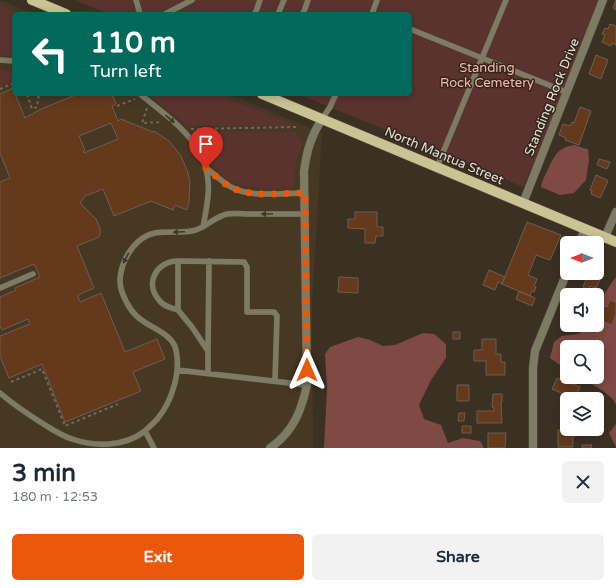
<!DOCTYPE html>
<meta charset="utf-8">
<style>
:root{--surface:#fff;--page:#f2f2f3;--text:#1f2937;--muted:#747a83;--accent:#ea580c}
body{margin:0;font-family:"Varela Round",sans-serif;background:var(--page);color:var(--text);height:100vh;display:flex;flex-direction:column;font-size:15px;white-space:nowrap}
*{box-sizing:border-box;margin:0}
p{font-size:13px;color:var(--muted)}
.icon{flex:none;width:22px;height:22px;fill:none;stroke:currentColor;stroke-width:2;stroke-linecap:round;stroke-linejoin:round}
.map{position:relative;height:448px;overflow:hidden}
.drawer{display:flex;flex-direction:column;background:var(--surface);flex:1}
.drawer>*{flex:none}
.banner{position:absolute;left:12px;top:12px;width:400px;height:84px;border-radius:6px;box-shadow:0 2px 10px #0003;background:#00695c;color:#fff;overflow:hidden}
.needle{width:26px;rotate:270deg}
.fabs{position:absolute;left:560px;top:236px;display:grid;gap:8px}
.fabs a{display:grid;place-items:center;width:44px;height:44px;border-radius:6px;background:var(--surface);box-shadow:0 2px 10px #0003;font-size:20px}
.pin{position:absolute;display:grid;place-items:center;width:34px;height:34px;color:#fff;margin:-41px -17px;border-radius:50% 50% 50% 0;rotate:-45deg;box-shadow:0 0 4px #0007}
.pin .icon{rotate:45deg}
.me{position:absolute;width:44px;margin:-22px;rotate:0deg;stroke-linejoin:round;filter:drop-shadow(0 0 3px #0008)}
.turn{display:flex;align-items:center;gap:14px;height:84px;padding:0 12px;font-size:18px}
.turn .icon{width:52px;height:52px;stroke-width:2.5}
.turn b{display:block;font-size:28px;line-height:34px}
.round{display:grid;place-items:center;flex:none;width:42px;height:42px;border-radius:6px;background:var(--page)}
.overview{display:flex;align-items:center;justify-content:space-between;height:68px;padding:0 12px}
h1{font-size:24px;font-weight:700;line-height:30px}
.action{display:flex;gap:8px;margin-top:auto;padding:8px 12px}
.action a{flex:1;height:46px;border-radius:6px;background:var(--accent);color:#fff;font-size:16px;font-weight:700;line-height:46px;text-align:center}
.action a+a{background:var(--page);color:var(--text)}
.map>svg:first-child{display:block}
.built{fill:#463823}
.green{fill:#5a332e}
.forest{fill:#7f4a43}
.building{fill:#64391c;stroke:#6f5d53;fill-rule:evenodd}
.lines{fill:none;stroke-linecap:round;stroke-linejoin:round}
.lane-casing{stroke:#564d40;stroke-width:6}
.street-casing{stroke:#564d40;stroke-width:9}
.primary-casing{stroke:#564d40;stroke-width:11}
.path{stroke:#71685c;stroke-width:2;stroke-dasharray:3 3;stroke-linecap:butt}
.lane{stroke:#7e7b65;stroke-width:5.5}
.street{stroke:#7e7b65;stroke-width:8}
.primary{stroke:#cac394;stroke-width:10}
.oneway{fill:#403828}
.route{stroke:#ea580c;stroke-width:7;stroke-dasharray:0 12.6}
.labels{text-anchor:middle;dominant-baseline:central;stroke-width:3;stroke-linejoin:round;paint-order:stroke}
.park-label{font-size:13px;fill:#fdb7ad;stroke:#312719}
.street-label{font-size:13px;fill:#e6e0d7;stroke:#312719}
</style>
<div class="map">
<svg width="616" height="448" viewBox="0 0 616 448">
<rect width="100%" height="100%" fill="#3b3123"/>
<path class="built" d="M0 0 35 14H14V94H228L322 133 312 305 313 448H0Z"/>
<path class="green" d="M75 0H603L566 92 523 187 442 153 298 94H410V14H109Z
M0 5 21 14H14V57L0 55Z
M0 69 14 71V82L0 87Z
M149 94H217L294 125 293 127 192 126 189 124H185Z
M197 131 296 132 302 144 296 161 294 189C267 188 232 192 214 167 207 157 202 145 196 134L198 133Z"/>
<path class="forest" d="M575 145 583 148 588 149 589 160 586 180 574 193 560 195 541 187C542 180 545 176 548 169 555 155 558 147 575 145Z
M615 278H616V405C613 394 588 382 578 377H597V347H567V370L550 358 554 342 562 336 577 334 589 329 591 325H597C597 302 603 296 615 278Z
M423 333 434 334 446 344V358L431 380 419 405 424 419 441 425 448 443 463 438 480 441 484 448H324L327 389 325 354 330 347 358 337 370 340 383 346 395 345Z
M616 424V447L609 433Z"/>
<path class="building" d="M616 0V10L613 8Z
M610 24 616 26V45L612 43 611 46 602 42 605 35 602 34 605 28 608 29Z
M596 55 608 60 601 79 589 74Z
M13 88 14 94H15L25 118 41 109 78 94H112L116 104 112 106 118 121 121 119 153 132 154 131 169 141 181 156 188 173 190 182 189 201 187 210 175 205 173 210 151 201 114 216 103 189 88 195H86L80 203 96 219 100 228V235L99 237 77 246 94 288 78 295 79 300 80 302 101 293 125 352 157 339 165 359 133 372 141 391 65 422 42 364 9 378 0 356V336L30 324 28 319 2 330 0 326V297L16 290 15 288 40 277 34 264 0 278V182L10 178 0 153V94ZM111 123 118 139 84 153 83 151 85 150 79 136Z
M580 107 591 111 579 145 565 140 566 138 559 135 563 124 570 126 572 122 574 123Z
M599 159 610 162 607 169 597 165Z
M596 175 607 180 608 181 600 198 591 194 592 191 590 190Z
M355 212H377V227H383V236H376L375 243H365V229L348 228V219H355Z
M527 222 561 235 550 260 536 255 528 275 537 279 534 286 536 287 534 292 532 291 530 296 502 284Z
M597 267 604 270 596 288 590 286 589 289 587 288 586 292 592 294 591 295H580L582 290 583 291 584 287H583L589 273H597Z
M489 270 505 277 502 284 498 282 495 290 483 285Z
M339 277 358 278V293L338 292Z
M519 291 535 298 532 306 516 299Z
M610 300 616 302V314L612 325 601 321 604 315 601 314 604 306 607 307Z
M453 332H460V339H453Z
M482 339H496V354H501V362H505V375H486V361H474V350H482Z
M557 378 580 387 575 399 552 389Z
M457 385H469V401H457Z
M493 394H502V402H501L502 423H477V411H494V407H492Z
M459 413H465L464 421H458Z
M462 426H471V433H462Z
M558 430H573V447H558Z
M488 433H506L505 448H488Z
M582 445H592L591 448H582Z"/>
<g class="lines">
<g class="lane-casing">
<path id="lane" d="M136 0 140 14
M165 14 192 0
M255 14 260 0
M278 14 284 0
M303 14 308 0
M372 14 377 0
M410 29 566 92
M0 60 14 61
M140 94C174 122 213 146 208 196 207 206 205 217 203 227
M322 119 330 107 336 94
M437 167 506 0
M206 168C214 174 222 182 231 187 250 198 283 193 305 193
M178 261V310C171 308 163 306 159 300 144 283 157 261 178 261L244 262 247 267V312H274L277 316 275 381
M0 288 33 274
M178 310 192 327 208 351V373
M208 351 209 261
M177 370 307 385
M0 393C14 405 29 415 45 425 53 430 62 436 72 439 95 447 124 447 145 431L154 448
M145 431C149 427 154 423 158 418 172 401 181 372 176 350 173 335 154 329 143 321 133 315 126 303 122 292 114 271 132 237 155 233 167 231 180 233 192 231 204 229 214 217 227 214 233 213 242 214 248 214 267 214 286 214 306 214"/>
</g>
<g class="street-casing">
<path id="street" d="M523 203 603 0
M605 237 616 212
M579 243 585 229
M270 448C293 432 301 412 307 385L304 171C307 150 311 136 322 119
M533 448V368L535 351 567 272"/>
</g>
<g class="primary-casing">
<path id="primary" d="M32 0 66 14
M262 94 616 242"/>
</g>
<path class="path" d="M0 89 14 83
M27 94 32 109 37 107 39 94
M117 106 135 99
M147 108 142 123 162 122
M191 129 299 127
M11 382 42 369 65 426 118 404"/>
<use href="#lane" class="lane"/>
<use href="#street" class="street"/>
<use href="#primary" class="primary"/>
</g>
<defs><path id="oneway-solid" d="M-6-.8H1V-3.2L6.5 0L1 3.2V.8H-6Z"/></defs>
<g class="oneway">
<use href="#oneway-solid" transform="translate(170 119) rotate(40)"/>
<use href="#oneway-solid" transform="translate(267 214) rotate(-180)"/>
<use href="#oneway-solid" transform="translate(179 232) rotate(177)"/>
<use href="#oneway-solid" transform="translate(126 258) rotate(118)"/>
</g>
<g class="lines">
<path class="route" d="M206 168C214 174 222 183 231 187 250 198 283 193 305 193L307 370"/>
</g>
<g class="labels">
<g class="park-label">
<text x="487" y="68">Standing<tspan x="487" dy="15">Rock Cemetery</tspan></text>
</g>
<g class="street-label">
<text transform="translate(552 97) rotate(-68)">Standing Rock Drive</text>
<text transform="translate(444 156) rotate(23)">North Mantua Street</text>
</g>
</g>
</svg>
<div class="fabs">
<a><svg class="needle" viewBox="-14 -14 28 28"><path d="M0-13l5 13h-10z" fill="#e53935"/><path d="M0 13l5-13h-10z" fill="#747a83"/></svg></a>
<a><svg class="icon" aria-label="sound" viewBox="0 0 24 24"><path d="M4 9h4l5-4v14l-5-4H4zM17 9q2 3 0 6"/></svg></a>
<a><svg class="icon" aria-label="search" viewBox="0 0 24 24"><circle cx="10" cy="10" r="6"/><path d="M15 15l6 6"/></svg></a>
<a><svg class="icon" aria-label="layers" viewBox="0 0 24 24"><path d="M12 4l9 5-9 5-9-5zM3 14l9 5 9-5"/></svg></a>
</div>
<div class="pin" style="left:206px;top:168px;background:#d93025"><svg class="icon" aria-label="arrive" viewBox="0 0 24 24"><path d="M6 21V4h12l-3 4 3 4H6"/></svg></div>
<svg class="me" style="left:307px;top:370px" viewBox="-20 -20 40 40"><path d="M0-17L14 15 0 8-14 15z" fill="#ea580c" stroke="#fff" stroke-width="4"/></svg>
<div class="banner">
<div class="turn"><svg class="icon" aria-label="left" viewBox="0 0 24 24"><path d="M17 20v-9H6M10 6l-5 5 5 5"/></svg><div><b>110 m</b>Turn left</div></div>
</div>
</div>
<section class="drawer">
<div class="overview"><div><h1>3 min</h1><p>180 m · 12:53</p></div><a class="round"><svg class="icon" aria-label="close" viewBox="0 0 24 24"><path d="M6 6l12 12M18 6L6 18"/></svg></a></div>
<div class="action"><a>Exit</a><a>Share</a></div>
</section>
